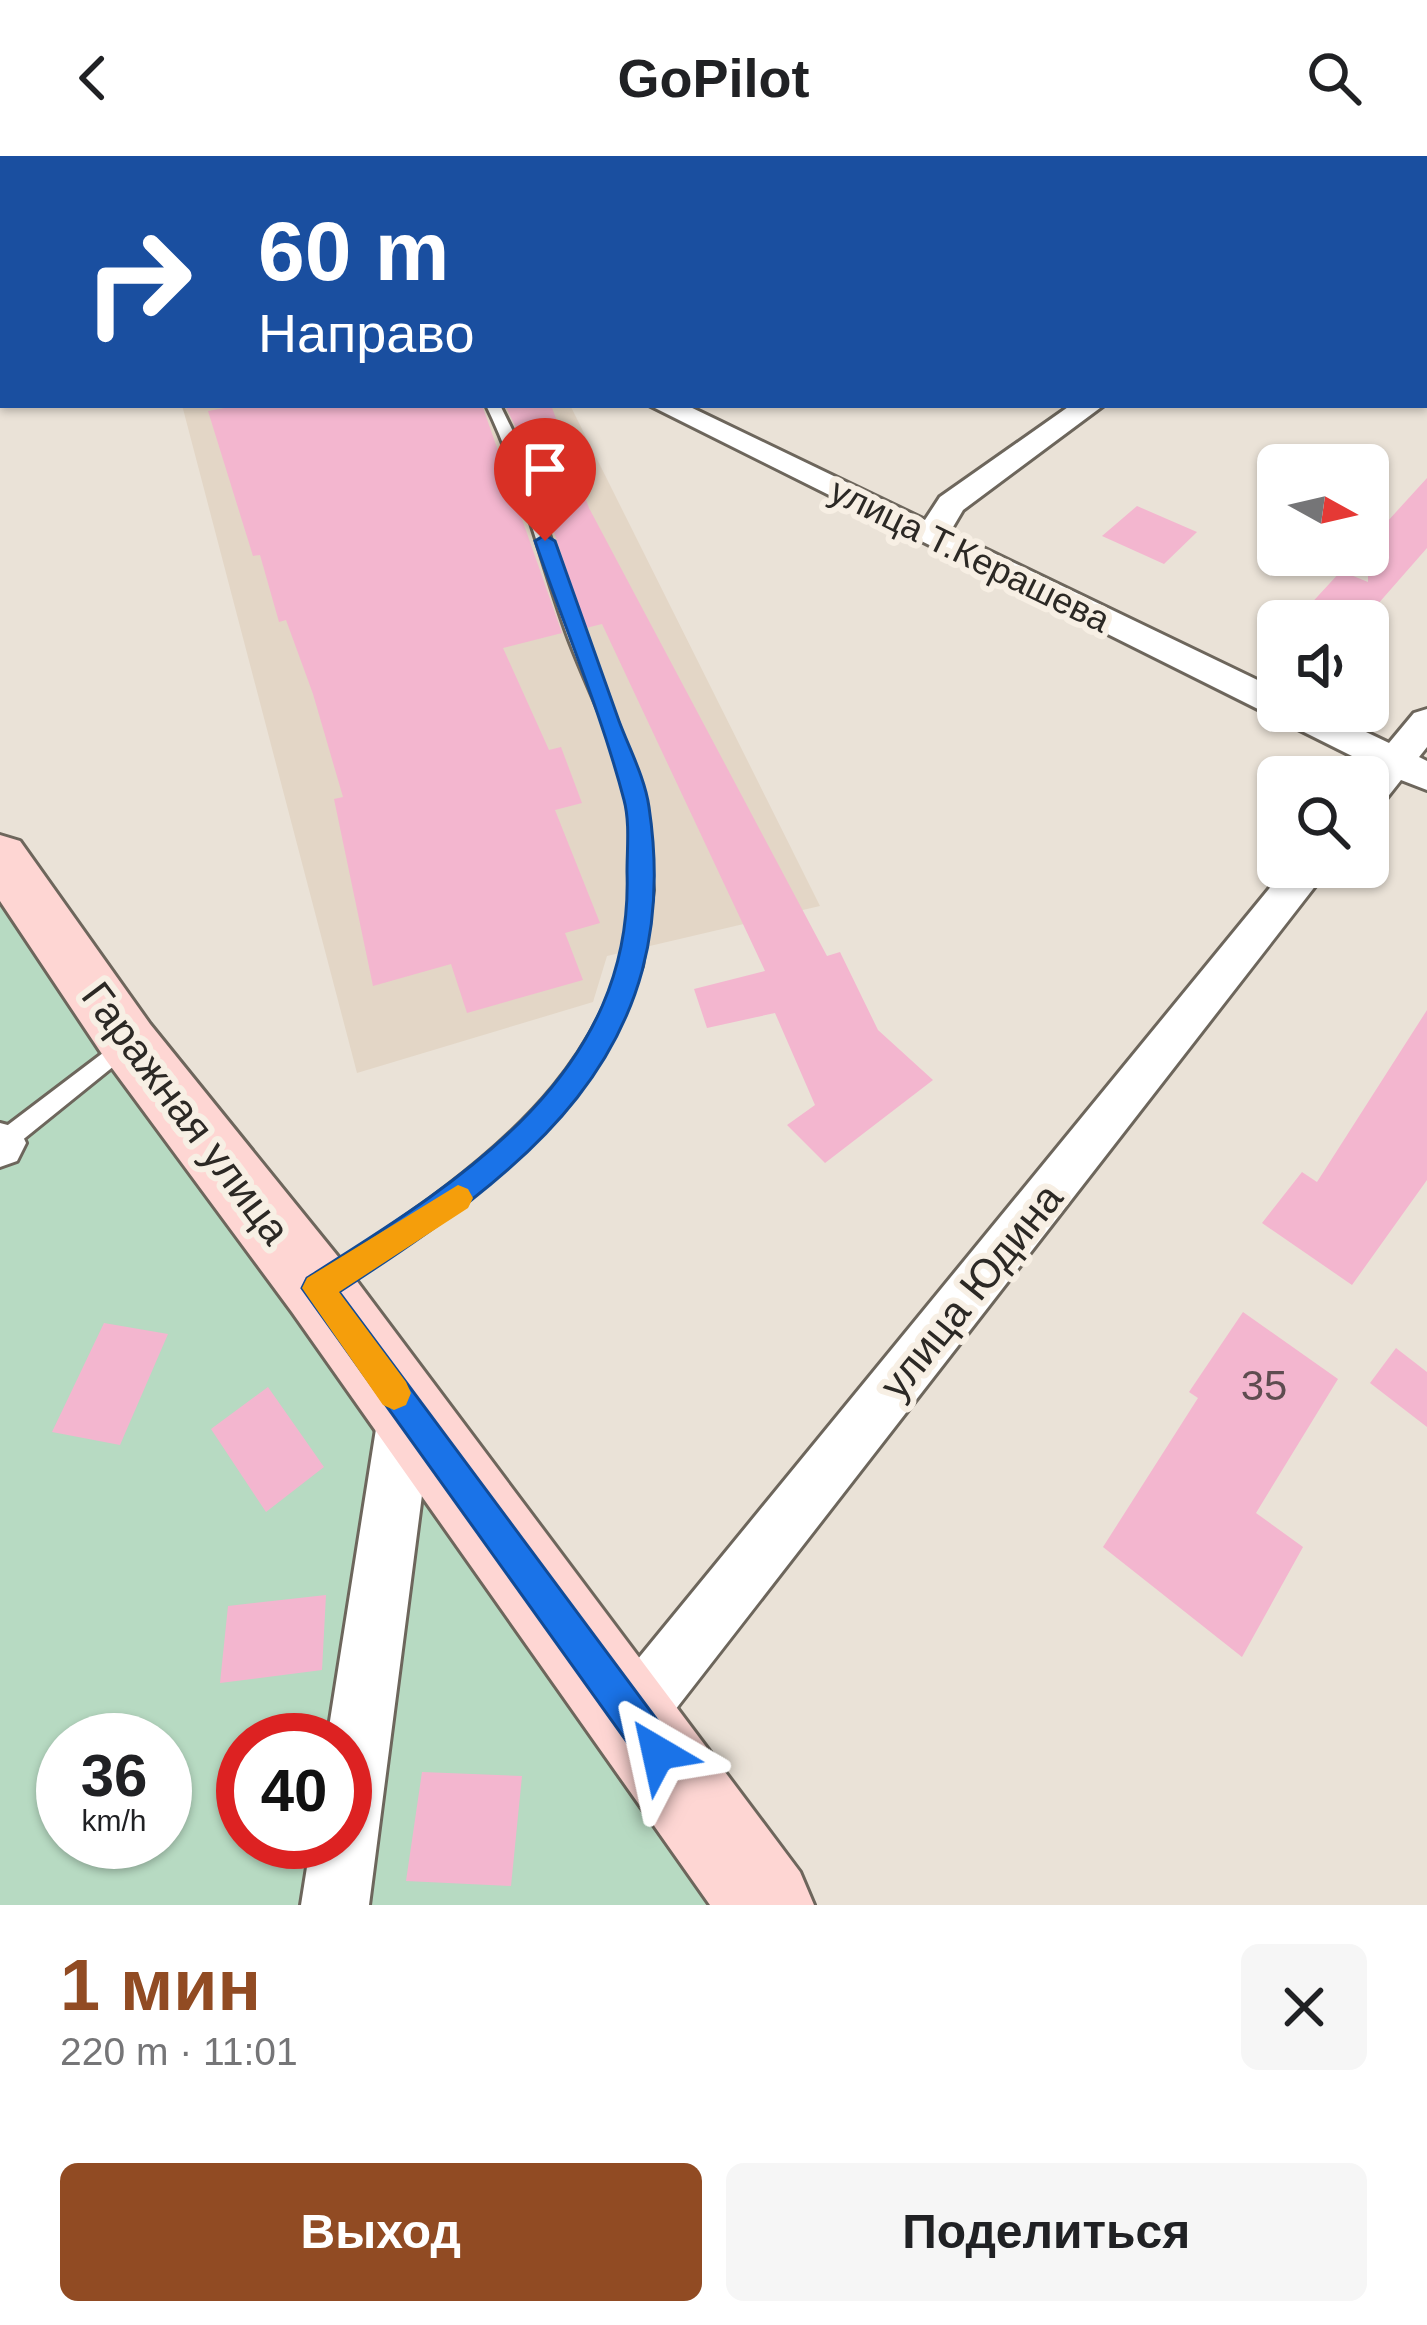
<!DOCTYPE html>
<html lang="ru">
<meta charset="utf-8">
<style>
:root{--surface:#fff;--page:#f6f6f6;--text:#202124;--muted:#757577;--accent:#914b23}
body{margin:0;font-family:Helvetica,sans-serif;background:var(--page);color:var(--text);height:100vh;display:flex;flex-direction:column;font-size:45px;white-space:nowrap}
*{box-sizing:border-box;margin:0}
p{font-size:39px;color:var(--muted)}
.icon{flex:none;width:66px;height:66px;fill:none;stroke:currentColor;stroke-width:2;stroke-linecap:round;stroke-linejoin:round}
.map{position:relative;height:1749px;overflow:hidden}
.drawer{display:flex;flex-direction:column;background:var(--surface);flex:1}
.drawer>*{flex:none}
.guide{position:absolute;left:0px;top:0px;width:1428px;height:252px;box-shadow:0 3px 9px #0004;background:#1a4fa0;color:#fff;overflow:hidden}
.needle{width:78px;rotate:98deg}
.controls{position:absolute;left:1257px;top:288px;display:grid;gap:24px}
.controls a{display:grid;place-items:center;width:132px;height:132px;border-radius:18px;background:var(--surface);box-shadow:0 3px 9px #0004;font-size:60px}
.speed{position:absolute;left:36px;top:1557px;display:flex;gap:24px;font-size:60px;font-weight:700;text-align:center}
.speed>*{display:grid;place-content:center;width:156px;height:156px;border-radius:50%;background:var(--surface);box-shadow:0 3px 9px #0004;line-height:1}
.speed small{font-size:30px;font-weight:400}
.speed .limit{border:18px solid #d22;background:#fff;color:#111}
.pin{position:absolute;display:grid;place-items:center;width:102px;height:102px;color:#fff;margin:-123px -51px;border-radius:50% 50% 50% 0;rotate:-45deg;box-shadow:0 0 12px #0007}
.pin .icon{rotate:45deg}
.me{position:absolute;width:132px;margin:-66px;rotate:324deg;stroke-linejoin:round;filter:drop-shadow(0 0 9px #0008)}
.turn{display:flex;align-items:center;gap:42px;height:252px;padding:0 60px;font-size:54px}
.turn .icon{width:156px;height:156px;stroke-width:2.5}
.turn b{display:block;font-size:84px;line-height:102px}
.round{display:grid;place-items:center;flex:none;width:126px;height:126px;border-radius:18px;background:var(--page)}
.head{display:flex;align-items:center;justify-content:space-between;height:204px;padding:0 60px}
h1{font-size:72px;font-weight:700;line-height:90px;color:var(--accent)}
.action{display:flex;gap:24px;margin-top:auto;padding:24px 60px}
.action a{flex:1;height:138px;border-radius:18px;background:var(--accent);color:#fff;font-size:48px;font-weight:700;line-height:138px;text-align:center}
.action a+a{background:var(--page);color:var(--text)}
header{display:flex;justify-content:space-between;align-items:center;height:156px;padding:0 60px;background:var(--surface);font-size:54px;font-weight:700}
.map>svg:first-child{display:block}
.built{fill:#e3d6c6}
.green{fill:#b7dac2;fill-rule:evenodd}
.building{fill:#f3b6cf}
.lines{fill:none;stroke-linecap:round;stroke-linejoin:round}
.lane-casing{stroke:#6d665c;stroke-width:6}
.street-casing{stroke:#6d665c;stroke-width:6}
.secondary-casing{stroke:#6d665c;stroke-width:6}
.lane{fill:#fff;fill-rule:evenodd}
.street{fill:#fff;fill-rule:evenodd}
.secondary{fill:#fed6d3;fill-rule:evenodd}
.route{fill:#1a73e8;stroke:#114b97;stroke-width:3}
.slow{fill:#f59e0b}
.labels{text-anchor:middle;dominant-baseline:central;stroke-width:12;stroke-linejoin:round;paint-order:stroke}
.far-street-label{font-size:36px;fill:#2c2925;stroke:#f7efe4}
.street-label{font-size:42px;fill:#2c2925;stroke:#f7efe4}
.near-number-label{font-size:42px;fill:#5e4c50}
</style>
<header><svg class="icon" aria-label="back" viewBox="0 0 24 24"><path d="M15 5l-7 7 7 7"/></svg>GoPilot<svg class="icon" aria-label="search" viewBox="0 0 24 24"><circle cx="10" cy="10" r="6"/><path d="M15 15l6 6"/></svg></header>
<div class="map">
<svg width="1427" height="1749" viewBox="0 0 1427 1749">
<rect width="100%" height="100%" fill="#eae2d7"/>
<path class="built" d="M116 0H880L874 3Z
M182 249H570L820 750 607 800 593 846 357 917Z"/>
<path class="green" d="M0 700 767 1749H0ZM63 1584H165V1686H63ZM243 1584H345V1686H243Z"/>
<path class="building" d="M241 249H482L562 477 503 492 549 594 561 591 582 647 555 654 600 767 565 777 583 824 467 857 451 808 373 830 334 643 343 641 313 538 286 464 279 466 260 399 253 400 208 255Z
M505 249H551L589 352 827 800 840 796 878 874 933 924 825 1007 787 969 815 949 775 857 707 872 694 833 765 815 602 468 586 472 527 295Z
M1427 322V392L1363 465H1295L1341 415 1368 426V360L1386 367Z
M1137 350 1197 376 1164 408 1102 380Z
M1427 854V1024L1352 1129 1262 1067 1302 1016 1317 1026Z
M1243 1156 1338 1223 1256 1357 1303 1391 1242 1501 1103 1391 1198 1242 1189 1236Z
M104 1167 168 1178 120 1289 52 1276Z
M1396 1192 1427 1216V1271L1370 1227Z
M268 1231 324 1311 266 1356 211 1273Z
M326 1439 322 1514 220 1527 228 1450Z
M422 1616 522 1620 511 1730 406 1725Z"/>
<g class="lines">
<g class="lane-casing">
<path id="lane" d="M420 0H430L431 3H421Z
M550 0H560V3H550Z
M486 249H500L523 296 566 432 642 631 653 734 642 810 611 883 571 943 521 997 463 1047 324 1140 315 1137 312 1129 315 1121C495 1004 668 888 627 644 618 588 588 535 568 481 540 404 522 323 486 249Z
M128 878 135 881 139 887 135 893 10 994 0 996V975Z"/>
</g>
<g class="street-casing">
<path id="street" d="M1169 0H1198L1200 3H1171Z
M1425 67H1427V82H1425Z
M649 249H686L925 364 940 341 1071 249H1104L963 354 950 376 1278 534V555H1322L1389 587 1414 557 1427 553V591L1419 601 1427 605V634L1401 624 1382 648 1368 652V621H1360L1370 609Z
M1287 711H1330L654 1581 632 1590 610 1581 601 1559 610 1537Z
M0 967 19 972 26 987 17 1005 0 1011Z
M406 1227 425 1235 433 1254 369 1749H301L311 1686H345V1584H327L379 1254 387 1235Z"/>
</g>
<g class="secondary-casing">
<path id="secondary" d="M0 679 20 685 150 868 344 1108 800 1716 814 1749H710L292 1156 106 904 0 745Z"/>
</g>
<use href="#lane" class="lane"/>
<use href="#street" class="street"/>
<use href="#secondary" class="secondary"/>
</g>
<path class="route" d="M545 379 555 385C576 445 598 505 619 565 629 592 645 622 649 651 686 899 524 1016 339 1136L672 1584 678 1597 672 1611 658 1616 645 1611 302 1132 307 1122C459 1026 634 920 627 716 627 693 630 666 624 644 601 556 564 470 535 385Z"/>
<path class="slow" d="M458 1029 468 1033 473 1042 468 1052 339 1136 406 1226 411 1237 406 1249 394 1254 383 1249 302 1132 307 1122Z"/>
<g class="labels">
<g class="far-street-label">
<text transform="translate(970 399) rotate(26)">улица Т.Керашева</text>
</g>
<g class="street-label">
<text transform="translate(186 957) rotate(53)">Гаражная улица</text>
<text transform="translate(971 1135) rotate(-51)">улица Юдина</text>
</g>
<g class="near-number-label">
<text x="1264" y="1229">35</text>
</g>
</g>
</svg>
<div class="controls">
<a><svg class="needle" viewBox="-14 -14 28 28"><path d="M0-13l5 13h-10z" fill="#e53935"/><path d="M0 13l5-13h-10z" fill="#757577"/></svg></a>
<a><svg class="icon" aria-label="sound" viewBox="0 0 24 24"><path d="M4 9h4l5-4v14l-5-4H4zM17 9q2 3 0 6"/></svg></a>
<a><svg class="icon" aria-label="search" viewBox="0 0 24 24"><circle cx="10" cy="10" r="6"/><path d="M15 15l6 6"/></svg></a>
</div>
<div class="speed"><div>36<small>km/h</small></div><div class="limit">40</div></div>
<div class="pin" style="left:545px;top:385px;background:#d93025"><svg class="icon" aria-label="arrive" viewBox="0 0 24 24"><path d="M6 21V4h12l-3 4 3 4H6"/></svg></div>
<svg class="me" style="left:658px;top:1597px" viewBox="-20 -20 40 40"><path d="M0-17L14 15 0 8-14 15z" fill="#1a73e8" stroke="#fff" stroke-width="4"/></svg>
<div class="guide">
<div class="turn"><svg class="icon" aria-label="right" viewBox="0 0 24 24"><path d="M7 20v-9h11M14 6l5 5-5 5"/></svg><div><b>60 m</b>Направо</div></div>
</div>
</div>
<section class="drawer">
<div class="head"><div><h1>1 мин</h1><p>220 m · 11:01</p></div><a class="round"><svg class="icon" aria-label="close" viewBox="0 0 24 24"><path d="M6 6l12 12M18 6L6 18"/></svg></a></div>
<div class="action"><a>Выход</a><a>Поделиться</a></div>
</section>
